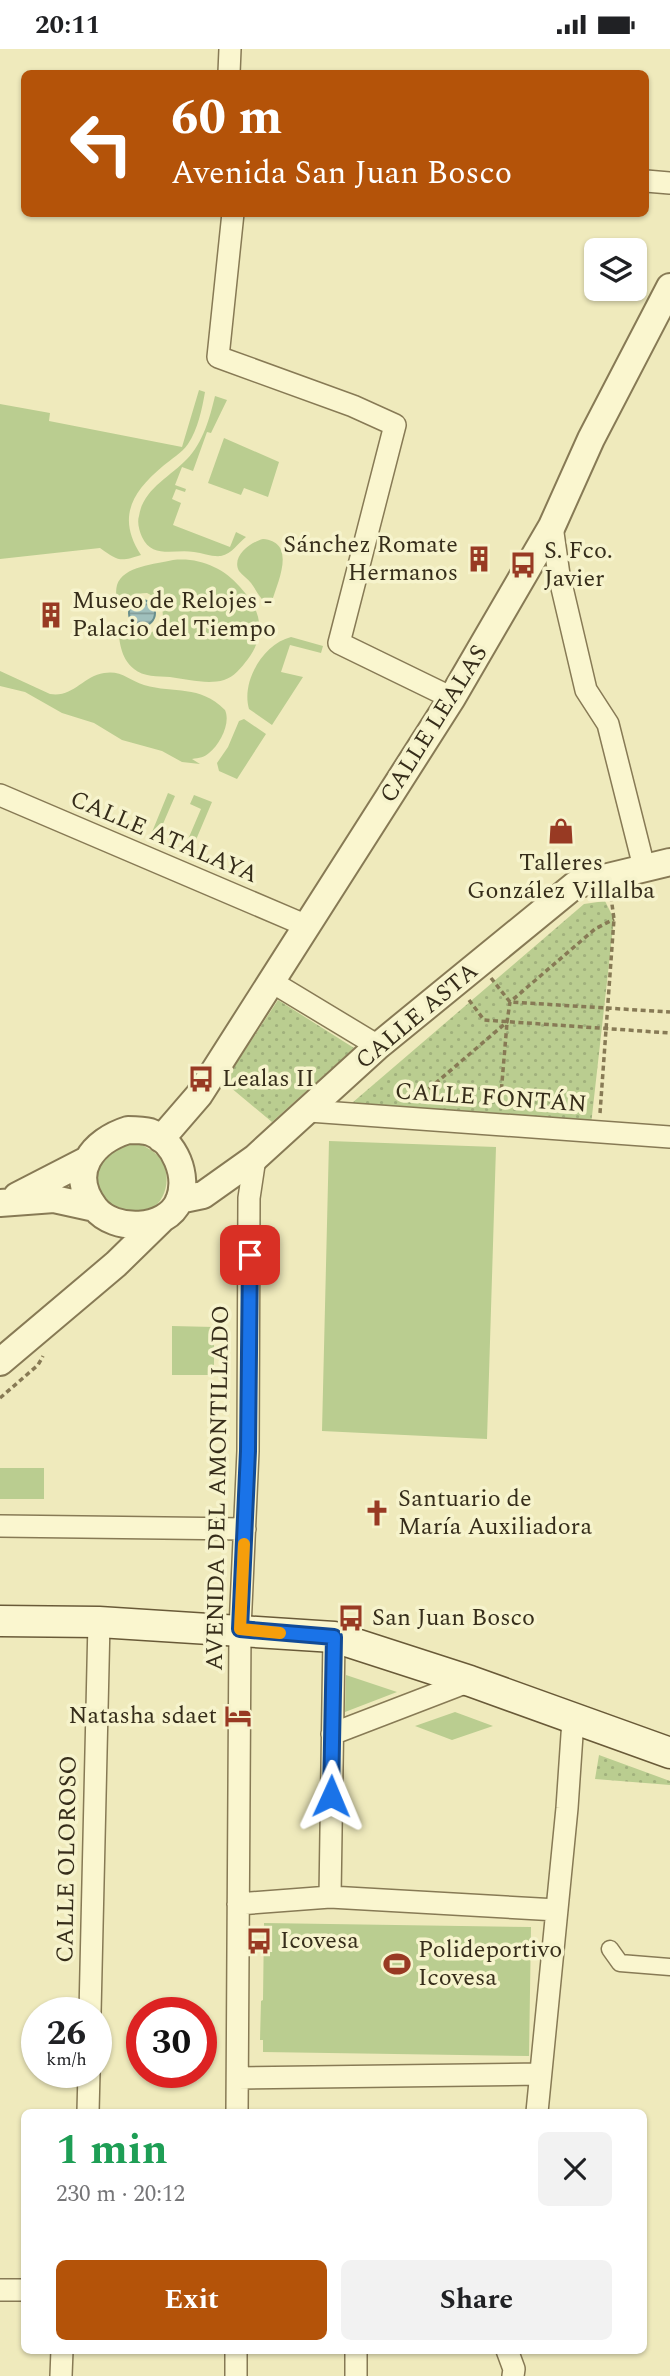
<!DOCTYPE html>
<meta charset="utf-8">
<style>
:root{--surface:#fff;--page:#f2f2f2;--text:#202124;--muted:#757577;--accent:#b45309}
body{margin:0;font-family:Spectral,serif;background:var(--page);color:var(--text);height:100vh;display:flex;flex-direction:column;font-size:26px;white-space:nowrap}
*{box-sizing:border-box;margin:0}
p{font-size:23px;color:var(--muted)}
.icon{flex:none;width:38px;height:38px;fill:none;stroke:currentColor;stroke-width:2;stroke-linecap:round;stroke-linejoin:round}
.map{position:relative;flex:1;overflow:hidden}
.sheet{position:absolute;left:21px;top:2060px;width:626px;height:245px;display:flex;flex-direction:column;background:var(--surface);border-radius:10px;box-shadow:0 2px 5px #0004}
.sheet>*{flex:none}
.top-card{position:absolute;left:21px;top:21px;width:628px;height:147px;border-radius:10px;box-shadow:0 2px 5px #0004;background:#b45309;color:#fff;overflow:hidden}
.fabs{position:absolute;left:584px;top:189px;display:grid;gap:14px}
.fabs a{display:grid;place-items:center;width:63px;height:63px;border-radius:10px;background:var(--surface);box-shadow:0 2px 5px #0004;font-size:35px}
.speed{position:absolute;left:21px;top:1948px;display:flex;gap:14px;font-size:35px;font-weight:700;text-align:center}
.speed>*{display:grid;place-content:center;width:91px;height:91px;border-radius:50%;background:var(--surface);box-shadow:0 2px 5px #0004;line-height:1}
.speed small{font-size:18px;font-weight:400}
.speed .limit{border:10px solid #d22;background:#fff;color:#111}
.pin{position:absolute;display:grid;place-items:center;width:60px;height:60px;color:#fff;margin:-30px;border-radius:14px;box-shadow:0 4px 10px #0006}
.me{position:absolute;width:77px;margin:-38px;rotate:1deg;stroke-linejoin:round;filter:drop-shadow(0 0 5px #0008)}
.turn{display:flex;align-items:center;gap:24px;height:147px;padding:0 35px;font-size:32px}
.turn .icon{width:91px;height:91px;stroke-width:2.5}
.turn b{display:block;font-size:49px;line-height:60px}
.round{display:grid;place-items:center;flex:none;width:74px;height:74px;border-radius:10px;background:var(--page)}
.headline{display:flex;align-items:center;justify-content:space-between;height:119px;padding:0 35px}
h1{font-size:42px;font-weight:700;line-height:52px;color:#1e9e55}
.primary-button{display:flex;gap:14px;margin-top:auto;padding:14px 35px}
.primary-button a{flex:1;height:80px;border-radius:10px;background:var(--accent);color:#fff;font-size:28px;font-weight:700;line-height:80px;text-align:center}
.primary-button a+a{background:var(--page);color:var(--text)}
.status{display:flex;justify-content:space-between;align-items:center;height:49px;padding:0 35px;background:var(--surface);direction:ltr}
.status svg{height:19px;fill:currentColor}
.map>svg:first-child{display:block}
.grass{fill:url(#grass-dots)}
.garden{fill:#bacd90}
.water{fill:url(#water-rules);stroke:#688e8c;stroke-width:2}
.lines{fill:none;stroke-linecap:round;stroke-linejoin:round}
.pedestrian-casing{stroke:#877a55;stroke-width:19}
.minor-casing{stroke:#877a55;stroke-width:24}
.tertiary-casing{stroke:#877a55;stroke-width:30}
.secondary-casing{stroke:#695a38;stroke-width:33}
.path{stroke:#877a55;stroke-width:3.5;stroke-dasharray:5 3.5;stroke-linecap:butt}
.pedestrian{stroke:#faf6cf;stroke-width:16}
.minor{stroke:#faf6cf;stroke-width:21}
.tertiary{stroke:#faf6cf;stroke-width:26}
.secondary{stroke:#faf6cf;stroke-width:30}
.route-casing{stroke:#114b97;stroke-width:18}
.route{stroke:#1a73e8;stroke-width:12}
.slow{stroke:#f59e0b;stroke-width:12}
.labels{text-anchor:middle;dominant-baseline:central;stroke-width:7;stroke-linejoin:round;paint-order:stroke}
.poi-label{font-size:24px;fill:#362d1a;stroke:#f6f3cc;text-anchor:start}
.street-label{font-size:24px;fill:#362d1a;stroke:#f6f3cc}
</style>
<div class="status"><b>20:11</b><svg viewBox="0 0 49 12"><path d="M0 12V9h3v3zM5 12V6h3v6zM10 12V3h3v9zM15 12V0h3v12zM26 1h20v11H26zM47 4h2v5h-2z"/></svg></div>
<div class="map">
<svg width="670" height="2327" viewBox="0 0 670 2327">
<defs>
<pattern id="grass-dots" width="8" height="8" patternUnits="userSpaceOnUse" patternTransform="scale(1.75)"><rect width="8" height="8" fill="#bacd90"/><path d="M2 2h.1M6 6h.1" fill="none" stroke="#a0b07c" stroke-width="1.8" stroke-linecap="round"/></pattern>
<pattern id="water-rules" width="6" height="5" patternUnits="userSpaceOnUse" patternTransform="scale(1.75)"><rect width="6" height="5" fill="#a0c0bd"/><path d="M0 2.5h6" fill="none" stroke="#839c99"/></pattern>
</defs>
<rect width="100%" height="100%" fill="#efeabc"/>
<path class="grass" d="M605 852 614 870 591 1076 352 1054 584 855Z
M278 951 354 999 272 1073 224 1033Z
M599 1706 670 1732V1736L595 1730Z"/>
<path class="garden" d="M199 341 205 343C202 360 198 380 188 395 182 404 171 410 163 417 131 444 117 469 141 506 120 513 118 512 100 499L0 510V355L50 364 49 372 182 398Z
M215 347 227 351 211 384 207 383 193 422 182 418 175 436 186 440 185 443 176 440 172 450 181 454 173 476 230 498 236 483 246 488C238 494 232 505 221 507 212 508 203 504 194 503 174 500 152 510 142 488 139 481 137 473 139 467 143 440 170 428 187 410 203 394 210 368 215 347Z
M224 389 279 413 268 448 244 439 241 446 208 434Z
M263 490C297 493 278 532 272 552L269 555C260 551 257 542 251 534 248 530 242 526 239 522 231 507 251 493 263 490Z
M173 511C199 508 224 519 240 538 261 561 267 584 248 610 241 619 234 628 224 631 207 636 187 630 170 628 158 627 143 628 134 620 120 609 119 590 118 575L124 574 137 585C165 589 173 555 147 544 135 544 127 548 123 559H117C117 552 115 543 117 536 123 517 156 515 173 511Z
M291 588 323 597 321 604 290 596 281 623 303 628 272 676 249 660C241 633 263 595 291 588Z
M0 622 50 645C73 649 83 627 104 624 121 621 129 631 144 636 175 645 199 635 225 661 231 674 220 695 209 704 205 708 199 709 192 710L200 715 182 713 162 702 122 691 94 674 62 664 25 643 0 637Z
M244 670 266 685 237 730 219 722 217 714 228 698 239 672Z
M168 744 175 747 156 791 150 788Z
M194 746 212 753 190 805 183 802 201 760 190 755Z
M329 1092 496 1098 487 1390 322 1382Z
M136 1093C144 1097 153 1101 159 1108 172 1123 168 1151 150 1161 144 1164 135 1165 128 1167L104 1154C101 1147 96 1140 95 1133 89 1109 116 1095 136 1093Z
M172 1277 214 1278V1326H172Z
M0 1419H44V1450H0Z
M346 1626 397 1643 345 1663Z
M455 1663 493 1677 452 1691 415 1677Z
M264 1874 531 1878 529 2007 263 2003V1991H260L261 1952 263 1951Z"/>
<path class="water" d="M129 564a13 13 0 1 1 26 0a13 13 0 1 1-26 0Z"/>
<g class="lines">
<g class="pedestrian-casing">
<path id="pedestrian" d="M610 1900 620 1914 670 1918"/>
</g>
<g class="minor-casing">
<path id="minor" d="M229 24 230 0
M646 132 670 134
M233 164 218 308 353 357 395 376 339 594 452 649
M552 477 559 526 586 641 608 675 644 818
M0 746 307 877
M272 933 378 997
M309 1062 670 1088
M0 1477 245 1480
M332 1685 470 1632
M330 1848 334 1588
M238 1855 330 1848 557 1861
M90 1964 99 1573
M238 2029 540 2025
M88 2063 89 2023
M237 2063 240 1580 248 1402 249 1149 255 1109
M537 2063 567 1759 573 1671
M0 2241H24
M507 2301 514 2320 513 2327
M61 2327 62 2301
M236 2327V2301
M356 2327V2301"/>
</g>
<g class="tertiary-casing">
<path id="tertiary" d="M128 1081C136 1081 143 1081 150 1083 175 1092 189 1127 179 1152 166 1182 114 1183 95 1159 67 1123 93 1092 128 1081Z
M161 1090 199 1046 452 649 552 477 591 390 670 238
M17 1147 87 1111
M179 1151 203 1146 255 1109 378 997 575 836 670 813
M0 1154 54 1150 95 1159
M0 1313 116 1215 161 1171"/>
</g>
<g class="secondary-casing">
<path id="secondary" d="M0 1572 99 1573 334 1588 470 1632 670 1704"/>
</g>
<path class="path" d="M491 929 510 953 670 963
M469 951 484 971 670 984
M416 1051 507 973 510 953 595 880 614 870
M500 1057 507 974
M600 1064 614 870 611 848
M0 1349 38 1316 43 1307"/>
<use href="#pedestrian" class="pedestrian"/>
<use href="#minor" class="minor"/>
<use href="#tertiary" class="tertiary"/>
<use href="#secondary" class="secondary"/>
</g>
<g class="lines">
<g class="route-casing">
<path id="route" d="M250 1206 248 1402 240 1580 334 1588 331 1747"/>
</g>
<use href="#route" class="route"/>
<path class="slow" d="M244 1495 240 1580 280 1584"/>
</g>
<defs>
<g id="building-bare" transform="scale(2.1)"><path d="M-4-6H4V6H1V3H-1V6H-4ZM-2.5-4.3h1.7v1.8h-1.7ZM.8-4.3h1.7v1.8H.8ZM-2.5-1h1.7V.8h-1.7ZM.8-1h1.7V.8H.8Z" fill="#983a23" stroke="#f6f3cc" stroke-width="2.5" paint-order="stroke"/></g>
<g id="bus-bare" transform="scale(2.1)"><path d="M-5-6H5V4H4V6H2V4H-2V6H-4V4H-5ZM-3.5-4V0h7V-4ZM-3.5 1.2v1.5H-2V1.2ZM2 1.2v1.5H3.5V1.2Z" fill="#983a23" stroke="#f6f3cc" stroke-width="2.5" paint-order="stroke"/></g>
<g id="shop-bare" transform="scale(2.1)"><path d="M-5-2.5h2.3a2.7 3.5 0 0 1 5.4 0H5L5.5 6h-11ZM-1.5-2.5h3a1.5 2.3 0 0 0-3 0Z" fill="#983a23" stroke="#f6f3cc" stroke-width="2.5" paint-order="stroke"/></g>
<g id="church-bare" transform="scale(2.1)"><path d="M-1.2-6h2.4v3.5h3.3v2.4h-3.3V6h-2.4V-.1h-3.3v-2.4h3.3Z" fill="#983a23" stroke="#f6f3cc" stroke-width="2.5" paint-order="stroke"/></g>
<g id="hotel-bare" transform="scale(2.1)"><path d="M-6-4.5h1.5V1H6V5H4.5V3h-9V5H-6ZM-4 0a1.8 1.8 0 1 1 3.6 0ZM.5 0V-2.5h3Q6-2.5 6 0Z" fill="#983a23" stroke="#f6f3cc" stroke-width="2.5" paint-order="stroke"/></g>
<g id="stadium-bare" transform="scale(2.1)"><path d="M0-5a6.5 5 0 1 0 0 10a6.5 5 0 1 0 0-10ZM-3.5-1.8h7v3.6h-7Z" fill="#983a23" stroke="#f6f3cc" stroke-width="2.5" paint-order="stroke"/></g>
</defs>
<g fill-rule="evenodd">
<use href="#building-bare" x="479" y="510"/>
<use href="#bus-bare" x="523" y="516"/>
<use href="#building-bare" x="51" y="566"/>
<use href="#shop-bare" x="561" y="782"/>
<use href="#bus-bare" x="201" y="1030"/>
<use href="#church-bare" x="377" y="1464"/>
<use href="#bus-bare" x="351" y="1569"/>
<use href="#hotel-bare" x="238" y="1667"/>
<use href="#bus-bare" x="259" y="1892"/>
<use href="#stadium-bare" x="397" y="1915"/>
</g>
<g class="labels">
<g class="poi-label">
<text x="458" y="496" text-anchor="end">Sánchez Romate<tspan x="458" dy="28">Hermanos</tspan></text>
<text x="544" y="502">S. Fco.<tspan x="544" dy="28">Javier</tspan></text>
<text x="72" y="552">Museo de Relojes -<tspan x="72" dy="28">Palacio del Tiempo</tspan></text>
<text x="561" y="814" text-anchor="middle">Talleres<tspan x="561" dy="28">González Villalba</tspan></text>
<text x="222" y="1030">Lealas II</text>
<text x="398" y="1450">Santuario de<tspan x="398" dy="28">María Auxiliadora</tspan></text>
<text x="372" y="1569">San Juan Bosco</text>
<text x="217" y="1667" text-anchor="end">Natasha sdaet</text>
<text x="280" y="1892">Icovesa</text>
<text x="418" y="1901">Polideportivo<tspan x="418" dy="28">Icovesa</tspan></text>
</g>
<g class="street-label">
<text transform="translate(434 675) rotate(-58)">CALLE LEALAS</text>
<text transform="translate(164 788) rotate(23)">CALLE ATALAYA</text>
<text transform="translate(417 967) rotate(-40)">CALLE ASTA</text>
<text transform="translate(491 1049) rotate(4)">CALLE FONTÁN</text>
<text transform="translate(218 1439) rotate(-89)">AVENIDA DEL AMONTILLADO</text>
<text transform="translate(67 1810) rotate(-89)">CALLE OLOROSO</text>
</g>
</g>
</svg>
<div class="fabs">
<a><svg class="icon" aria-label="layers" viewBox="0 0 24 24"><path d="M12 4l9 5-9 5-9-5zM3 14l9 5 9-5"/></svg></a>
</div>
<div class="speed"><div>26<small>km/h</small></div><div class="limit">30</div></div>
<div class="pin" style="left:250px;top:1206px;background:#d93025"><svg class="icon" aria-label="arrive" viewBox="0 0 24 24"><path d="M6 21V4h12l-3 4 3 4H6"/></svg></div>
<svg class="me" style="left:331px;top:1747px" viewBox="-20 -20 40 40"><path d="M0-17L14 15 0 8-14 15z" fill="#1a73e8" stroke="#fff" stroke-width="4"/></svg>
<div class="top-card">
<div class="turn"><svg class="icon" aria-label="left" viewBox="0 0 24 24"><path d="M17 20v-9H6M10 6l-5 5 5 5"/></svg><div><b>60 m</b>Avenida San Juan Bosco</div></div>
</div>
<section class="sheet">
<div class="headline"><div><h1>1 min</h1><p>230 m · 20:12</p></div><a class="round"><svg class="icon" aria-label="close" viewBox="0 0 24 24"><path d="M6 6l12 12M18 6L6 18"/></svg></a></div>
<div class="primary-button"><a>Exit</a><a>Share</a></div>
</section>
</div>
